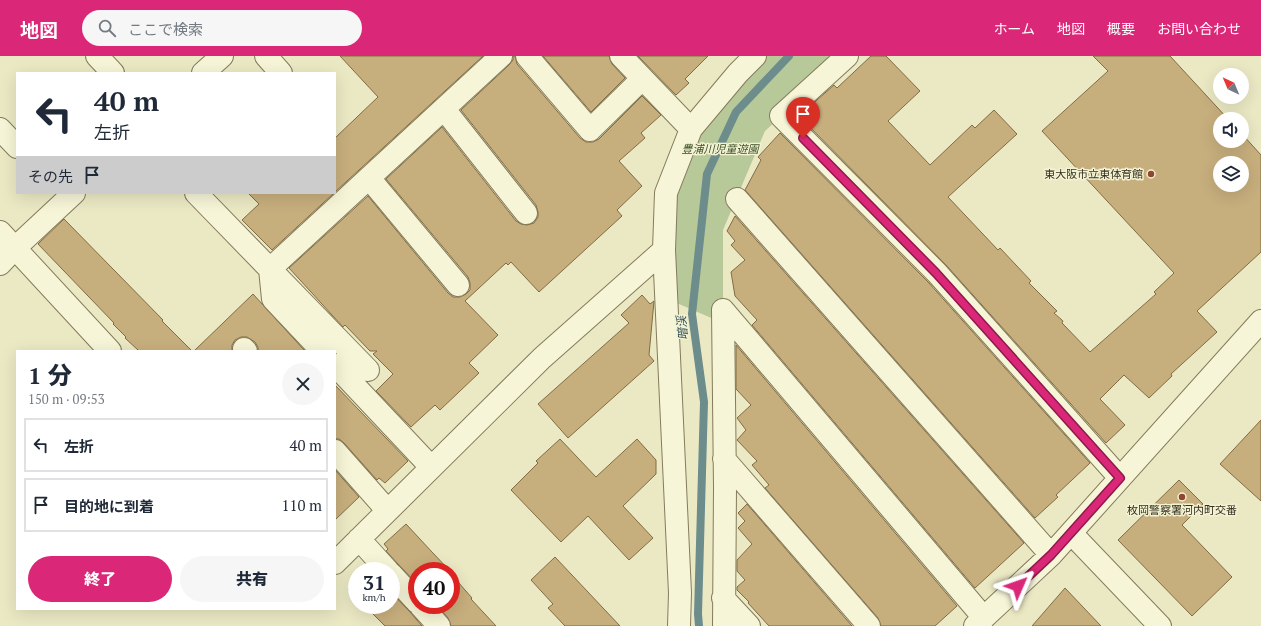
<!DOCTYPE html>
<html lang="ja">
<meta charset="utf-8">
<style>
:root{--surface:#fff;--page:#f6f6f7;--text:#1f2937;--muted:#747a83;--line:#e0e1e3;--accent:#db2777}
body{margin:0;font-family:"PT Serif","Noto Sans JP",serif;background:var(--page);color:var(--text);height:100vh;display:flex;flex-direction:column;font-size:15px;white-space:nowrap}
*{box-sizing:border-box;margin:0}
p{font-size:13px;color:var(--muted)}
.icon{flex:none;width:22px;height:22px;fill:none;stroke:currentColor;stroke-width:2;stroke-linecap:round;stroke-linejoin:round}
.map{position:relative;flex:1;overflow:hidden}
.details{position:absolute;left:16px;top:294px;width:320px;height:260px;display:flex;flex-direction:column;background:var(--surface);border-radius:0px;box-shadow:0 4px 16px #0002}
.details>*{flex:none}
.top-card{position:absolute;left:16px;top:16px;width:320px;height:122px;border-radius:0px;box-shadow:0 4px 16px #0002;background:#fff;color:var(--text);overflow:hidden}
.needle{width:26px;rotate:316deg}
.tools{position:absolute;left:1213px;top:12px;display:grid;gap:8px}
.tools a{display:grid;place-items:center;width:36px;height:36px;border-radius:50%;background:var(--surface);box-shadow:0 4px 16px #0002;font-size:20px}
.speed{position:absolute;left:348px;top:506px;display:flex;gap:8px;font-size:20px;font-weight:700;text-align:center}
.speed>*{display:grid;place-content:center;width:52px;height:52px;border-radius:50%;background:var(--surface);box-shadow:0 4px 16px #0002;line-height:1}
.speed small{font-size:10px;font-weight:400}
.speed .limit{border:6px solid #d22;background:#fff;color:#111}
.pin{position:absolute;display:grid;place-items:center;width:34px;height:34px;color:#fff;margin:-41px -17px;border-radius:50% 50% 50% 0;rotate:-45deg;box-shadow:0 0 4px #0007}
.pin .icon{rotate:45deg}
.me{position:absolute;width:44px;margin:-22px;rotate:47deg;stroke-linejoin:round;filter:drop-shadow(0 0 3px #0008)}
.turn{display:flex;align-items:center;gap:14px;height:84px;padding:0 12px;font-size:18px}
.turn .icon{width:52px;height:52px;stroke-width:2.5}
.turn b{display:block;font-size:28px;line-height:34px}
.then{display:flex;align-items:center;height:38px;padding:0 12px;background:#0003;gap:8px;font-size:15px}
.round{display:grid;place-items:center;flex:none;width:42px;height:42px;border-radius:21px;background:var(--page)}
.summary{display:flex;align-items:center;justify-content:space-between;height:68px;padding:0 12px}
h1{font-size:24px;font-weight:800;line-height:30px}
.button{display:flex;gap:8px;margin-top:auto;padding:8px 12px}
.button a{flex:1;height:46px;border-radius:24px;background:var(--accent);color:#fff;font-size:16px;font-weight:800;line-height:46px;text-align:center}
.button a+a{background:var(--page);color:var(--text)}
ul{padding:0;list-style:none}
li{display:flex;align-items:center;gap:12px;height:54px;margin:0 8px 6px;padding:0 4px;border:2px solid var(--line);border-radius:0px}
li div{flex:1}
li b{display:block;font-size:15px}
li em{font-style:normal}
header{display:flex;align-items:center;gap:24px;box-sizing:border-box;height:56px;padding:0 20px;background:var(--accent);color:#fff}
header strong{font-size:19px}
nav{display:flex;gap:22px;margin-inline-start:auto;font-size:14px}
.search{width:280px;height:36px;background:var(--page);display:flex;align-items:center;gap:10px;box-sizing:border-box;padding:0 14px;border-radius:22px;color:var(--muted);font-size:15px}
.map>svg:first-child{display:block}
.green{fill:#b7c899}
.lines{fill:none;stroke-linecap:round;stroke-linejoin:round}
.stream{stroke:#6d8c8c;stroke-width:8}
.building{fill:#c7ae7d;stroke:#826c43;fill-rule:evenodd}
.minor-casing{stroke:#847b5c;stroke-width:24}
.minor{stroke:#f6f5d7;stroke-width:22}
.route-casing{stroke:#8e194d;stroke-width:10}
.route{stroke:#db2777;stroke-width:7}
.poi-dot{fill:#8f4730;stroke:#f3f2d3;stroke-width:1.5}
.labels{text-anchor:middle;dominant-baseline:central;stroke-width:3;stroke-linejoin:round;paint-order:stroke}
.park-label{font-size:11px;font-style:italic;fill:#3c5027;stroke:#f3f2d3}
.poi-label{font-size:11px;fill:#352f1f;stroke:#f3f2d3;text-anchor:end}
.water-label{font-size:12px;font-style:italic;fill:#2f4d54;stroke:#f3f2d3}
</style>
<header>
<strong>地図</strong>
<div class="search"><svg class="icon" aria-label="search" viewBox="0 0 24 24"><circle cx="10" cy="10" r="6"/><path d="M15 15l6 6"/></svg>ここで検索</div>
<nav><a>ホーム</a><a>地図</a><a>概要</a><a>お問い合わせ</a></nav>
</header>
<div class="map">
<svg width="1261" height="570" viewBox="0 0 1261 570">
<rect width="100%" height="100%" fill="#ebe9c4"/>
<path class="green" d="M755 0H847L765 75 723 174V267L665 242 664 194 691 73Z"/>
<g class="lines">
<path class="stream" d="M699 570 698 558 704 346 692 258 707 118 736 56 789 0"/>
</g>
<path class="building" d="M340 0H483L335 136V82L378 41Z
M513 0H515L517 8 580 82 586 86H593L599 83 642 40 661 59 641 77 645 82 619 105 642 130 617 154 622 160 539 236 511 206 508 209 506 207 465 245 498 279 469 307 479 317 440 354 435 349 411 371 376 335 393 318 373 298 377 295H370L345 269 343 271 289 212 368 140 448 237 453 241H460L466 238 470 234V227L468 221 386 123 442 71 516 165 521 168 527 169 534 167 538 161V156L536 149 461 54 509 9 513 4Z
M543 0H609L612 8 625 22 591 56Z
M638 0H708L685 23 689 27 676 39Z
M871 0H886L920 35 888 65 930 109 972 69 975 72 994 54 1017 78 948 141 998 194 1000 192 1031 225 1029 227 1057 255 1054 257 1063 265 1062 267 1090 296 1156 238 1154 236 1174 217 1042 75 1108 15 1093 0H1170L1228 63H1220V85H1242V78L1261 99V196L1197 255 1217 276 1171 318 1172 320 1149 342 1124 319 1100 343 1125 369 1106 387 946 209 799 60 834 29 837 32ZM1220 107H1242V129H1220Z
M780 77 928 226 1090 407 1056 439 1058 441 1035 462 745 134 761 104 758 101Z
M248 137H334L272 194 242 164 259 148Z
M735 160 1024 487 975 532 752 269 757 264 735 240 731 216 745 204 731 189 735 185 727 175Z
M64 163 163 264 162 265 192 295H139L125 282 126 281 113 268 114 267 38 188Z
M253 238 305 295H258V291L255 286 247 281H241L235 284 232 289V295H194Z
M642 239 650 248 654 245 649 299 654 305 568 382 538 348 629 267 621 259Z
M736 289 957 550 935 570H881L878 562 765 432 769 429 752 409 757 405 737 384 746 374 737 362 751 349 736 333Z
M335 329 408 405 385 427 379 422 377 424 344 387 339 383H335Z
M1261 364V445L1220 408Z
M560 383 596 421 637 383 656 404V418L623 450 653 482 629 504 588 460 561 486 511 434 538 407 536 405Z
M335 414 359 441 335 464Z
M1179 424 1203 448 1182 469 1232 521 1192 560 1118 484Z
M747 448 852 570H769L748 547 749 546 737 534V531L745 524 737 515V504L752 488 738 472 745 465 738 457Z
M406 468 432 496 450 515H417V528L398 508 386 495 388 493 384 488Z
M555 501 620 570H565L548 552 553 548 531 524Z
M451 518 472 542 471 543 496 570H451L448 562 437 549H451Z
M357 524V542L348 533Z
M1065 532 1101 570H1032Z
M391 536 410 556 422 570H385L364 549H391Z"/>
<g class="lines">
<g class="minor-casing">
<path id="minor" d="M97 0 113 17
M266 0 281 17
M527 0 590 74 642 23
M621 0 691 73
M847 0 781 60 937 217 1120 422
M203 17 222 0
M444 53 526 157
M0 73 17 91
M369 122 458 229
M196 137 368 314
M737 143 1051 499
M0 176 110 295
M0 208 15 192 74 137
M270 213 501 0
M270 213 273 243 322 295
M723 254 984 562
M723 254 725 432 724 570
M244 293 246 295
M335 309 431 411
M335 395 387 454
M724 403 869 570
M1071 477 1160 570
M359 483 388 515
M335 507 542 302 664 194
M391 518 417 546
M723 542 749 570
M420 549 439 570
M679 570 680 537 664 194 666 137 691 73 738 17 755 0
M975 570 1051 499 1261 265"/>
</g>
<use href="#minor" class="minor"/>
</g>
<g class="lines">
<g class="route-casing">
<path id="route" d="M803 82 936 217 1120 422 1051 499 1018 530"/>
</g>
<use href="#route" class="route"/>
</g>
<g class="poi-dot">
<circle cx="1151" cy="118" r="4"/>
<circle cx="1182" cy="441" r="4"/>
</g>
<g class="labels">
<g class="park-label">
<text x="720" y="93">豊浦川児童遊園</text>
</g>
<g class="poi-label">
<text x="1143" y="118">東大阪市立東体育館</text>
<text x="1182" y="454" text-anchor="middle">枚岡警察署河内町交番</text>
</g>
<g class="water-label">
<text transform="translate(682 272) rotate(-96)">暗渓</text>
</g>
</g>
</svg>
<div class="tools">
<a><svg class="needle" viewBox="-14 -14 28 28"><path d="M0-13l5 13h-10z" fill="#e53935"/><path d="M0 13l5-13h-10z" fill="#747a83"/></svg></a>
<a><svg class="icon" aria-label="sound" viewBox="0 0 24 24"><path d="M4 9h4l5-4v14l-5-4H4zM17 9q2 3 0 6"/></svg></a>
<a><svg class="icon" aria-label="layers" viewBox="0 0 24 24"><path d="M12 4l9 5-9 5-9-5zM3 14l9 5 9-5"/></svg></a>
</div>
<div class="speed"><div>31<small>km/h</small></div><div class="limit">40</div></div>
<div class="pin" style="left:803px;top:82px;background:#d93025"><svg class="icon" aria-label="arrive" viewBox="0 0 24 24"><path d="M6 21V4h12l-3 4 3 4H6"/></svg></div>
<svg class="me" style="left:1018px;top:530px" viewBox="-20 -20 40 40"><path d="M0-17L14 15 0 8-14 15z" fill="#db2777" stroke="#fff" stroke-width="4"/></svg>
<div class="top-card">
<div class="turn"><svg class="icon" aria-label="left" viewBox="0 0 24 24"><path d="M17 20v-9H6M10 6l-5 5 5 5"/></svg><div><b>40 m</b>左折</div></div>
<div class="then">その先<svg class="icon" aria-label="arrive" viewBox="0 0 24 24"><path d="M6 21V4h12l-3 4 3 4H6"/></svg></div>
</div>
<section class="details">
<div class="summary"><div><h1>1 分</h1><p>150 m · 09:53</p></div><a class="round"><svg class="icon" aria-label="close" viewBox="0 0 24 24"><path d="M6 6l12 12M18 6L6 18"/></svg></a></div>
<ul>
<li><svg class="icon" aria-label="left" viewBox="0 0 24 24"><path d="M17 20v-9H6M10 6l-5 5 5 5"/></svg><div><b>左折</b></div><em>40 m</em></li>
<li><svg class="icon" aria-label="arrive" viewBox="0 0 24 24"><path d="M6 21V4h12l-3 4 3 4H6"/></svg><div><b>目的地に到着</b></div><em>110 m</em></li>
</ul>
<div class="button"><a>終了</a><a>共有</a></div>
</section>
</div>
